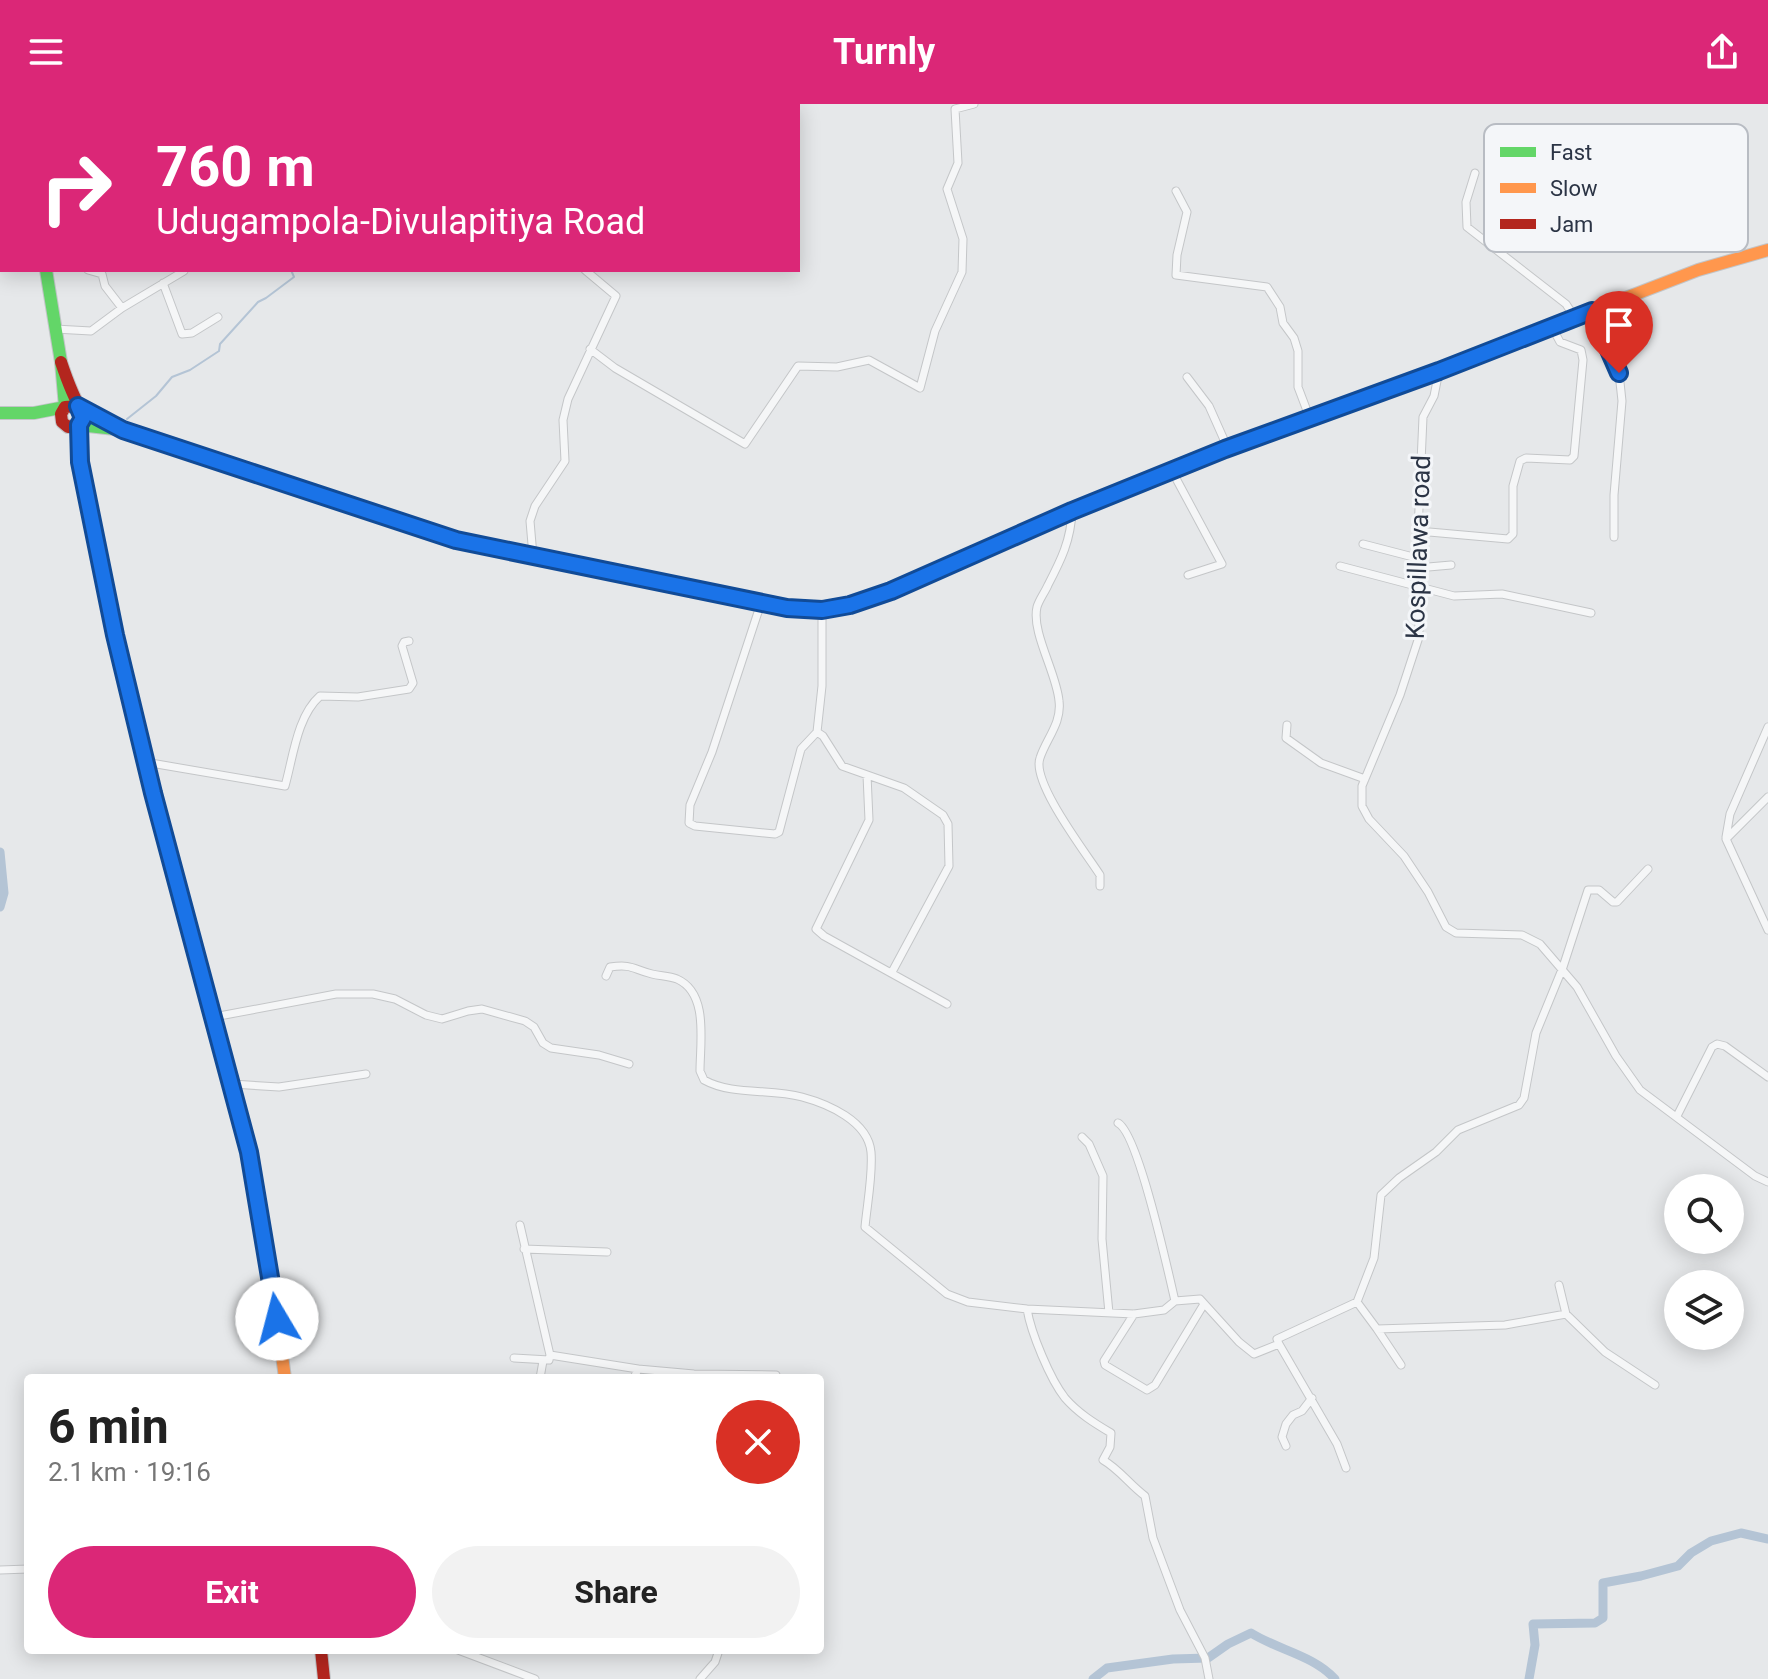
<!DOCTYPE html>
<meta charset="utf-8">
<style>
:root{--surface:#fff;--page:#f2f2f2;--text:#222;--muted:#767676;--accent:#db2777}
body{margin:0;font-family:Roboto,sans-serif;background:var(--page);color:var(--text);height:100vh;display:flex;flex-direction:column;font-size:30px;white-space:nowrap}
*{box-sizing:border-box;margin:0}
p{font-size:26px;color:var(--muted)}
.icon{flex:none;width:44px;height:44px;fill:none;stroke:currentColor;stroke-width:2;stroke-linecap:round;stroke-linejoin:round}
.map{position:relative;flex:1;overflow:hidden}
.drawer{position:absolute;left:24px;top:1270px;width:800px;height:280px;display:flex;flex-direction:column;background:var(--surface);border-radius:8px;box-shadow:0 4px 20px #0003}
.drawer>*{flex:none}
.guide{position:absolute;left:0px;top:0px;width:800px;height:168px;box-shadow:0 4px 20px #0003;background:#db2777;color:#fff;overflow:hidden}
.tools{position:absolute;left:1664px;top:1070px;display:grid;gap:16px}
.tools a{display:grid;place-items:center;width:80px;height:80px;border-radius:50%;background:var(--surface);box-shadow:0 4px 20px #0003;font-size:40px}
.pin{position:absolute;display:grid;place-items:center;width:68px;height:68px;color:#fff;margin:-82px -34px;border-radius:50% 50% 50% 0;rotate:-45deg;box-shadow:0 0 8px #0007}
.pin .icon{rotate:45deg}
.me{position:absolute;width:88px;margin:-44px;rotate:352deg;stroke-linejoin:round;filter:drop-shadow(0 0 6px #0008)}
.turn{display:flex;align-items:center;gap:28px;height:168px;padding:0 24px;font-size:36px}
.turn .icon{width:104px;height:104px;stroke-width:2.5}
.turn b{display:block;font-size:56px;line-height:68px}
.round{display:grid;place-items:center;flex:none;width:84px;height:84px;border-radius:42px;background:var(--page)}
.overview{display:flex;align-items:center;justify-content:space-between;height:136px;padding:0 24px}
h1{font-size:48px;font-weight:700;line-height:60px}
.primary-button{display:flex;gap:16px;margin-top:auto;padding:16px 24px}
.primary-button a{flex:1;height:92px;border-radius:48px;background:var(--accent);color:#fff;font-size:32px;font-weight:700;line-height:92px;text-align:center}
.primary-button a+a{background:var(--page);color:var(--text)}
header{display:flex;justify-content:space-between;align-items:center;height:104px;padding:0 24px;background:var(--accent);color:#fff;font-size:36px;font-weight:700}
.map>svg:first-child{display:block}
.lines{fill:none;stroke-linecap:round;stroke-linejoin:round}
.stream{stroke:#b4c4d5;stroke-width:2}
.canal{stroke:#b4c4d5;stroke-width:9}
.street-casing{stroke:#c4c6c8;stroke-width:9}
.fast-casing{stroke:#c2c5c8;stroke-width:14}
.slow-casing{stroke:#c2c5c8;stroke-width:14}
.jam-casing{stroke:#c2c5c8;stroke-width:14}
.street{stroke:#f5f6f7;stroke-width:7}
.fast{stroke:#63d668;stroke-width:12}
.slow{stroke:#ff974d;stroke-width:12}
.jam{stroke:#b3261e;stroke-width:12}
.route-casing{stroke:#114b97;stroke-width:20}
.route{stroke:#1a73e8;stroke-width:14}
.labels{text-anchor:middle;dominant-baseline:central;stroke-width:6;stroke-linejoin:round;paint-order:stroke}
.street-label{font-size:26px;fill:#2b3445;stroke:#f4f6f9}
.key{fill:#f4f6f9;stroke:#b8bcc3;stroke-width:2}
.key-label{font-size:22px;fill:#2b3445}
</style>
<header><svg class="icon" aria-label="menu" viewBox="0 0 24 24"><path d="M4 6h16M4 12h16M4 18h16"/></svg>Turnly<svg class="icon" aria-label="share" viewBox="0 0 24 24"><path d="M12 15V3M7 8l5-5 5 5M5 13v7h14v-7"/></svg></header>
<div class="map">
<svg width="1768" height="1575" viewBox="0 0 1768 1575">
<rect width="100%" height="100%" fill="#e6e8ea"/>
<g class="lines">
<path class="stream" d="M127 315 156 292 172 273 190 266 219 247 220 240 258 198 266 194 294 173 291 166"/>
<path class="canal" d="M0 748 4 789 0 803
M1093 1575 1107 1564 1173 1555 1208 1554 1228 1540 1251 1529C1278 1546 1313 1551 1335 1575
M1529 1575 1535 1541 1533 1520 1595 1519 1603 1514V1479L1641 1472 1678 1462 1691 1449 1711 1437 1741 1429 1768 1435"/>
<g class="street-casing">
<path id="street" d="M575 2 577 0
M0 37H2
M1475 69 1466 98 1467 123 1566 200 1575 214
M1176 87 1187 108 1177 151 1176 171 1267 183 1280 203 1283 219 1294 234 1298 247V283L1309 312
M88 166 102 170 105 182 122 204
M163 179 182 230 192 229 218 213
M1592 207 1619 269 1622 297 1614 391V433
M55 225 91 227 122 204 184 167
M590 245 615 264 745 340 798 262 837 263 869 256 920 284 935 227 962 168 963 135 947 85 958 59 955 5 974 0
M1439 267 1434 292 1423 313 1418 427 1419 533 1400 591 1362 682V702L1369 715 1404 752 1428 788 1446 823 1456 829 1522 831 1540 840 1577 883 1616 952 1640 986 1755 1072 1768 1078
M1187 273 1209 302 1225 338V345
M1172 367 1222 460 1188 471
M1072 407C1071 436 1061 456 1048 481 1045 488 1039 496 1037 503 1031 528 1057 570 1059 597 1062 619 1046 635 1040 654 1031 678 1086 749 1100 771V782
M1418 427 1508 435 1513 430V382L1520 357 1526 354 1570 356 1574 352 1583 256 1581 246 1560 238 1552 223
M1363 440 1417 454
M533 452 530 417 535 402 565 357 563 316 568 295 616 192 585 166
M1340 462 1454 492 1502 490 1591 509
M1417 464 1451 461
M761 499 712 648 690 701 689 719 695 722 775 730 779 728 801 645 817 628
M822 506V582L817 628 823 632 842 662 904 684 943 711 948 720 949 762 892 868
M1287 621 1286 634 1321 659 1365 675
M145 658 285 682C293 654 297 612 320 592L358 593 409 585 413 579 402 542 404 538 409 537
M867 671 869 716 816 825 824 832 947 900
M1768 693 1726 735 1768 826
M1726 733 1730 710 1768 623
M606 872 610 863C633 860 632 865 652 870 660 872 669 872 677 875 709 889 700 938 700 967L704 976C733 992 770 984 802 993 828 1000 868 1017 871 1048 873 1070 867 1101 865 1123L947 1190 968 1198 1027 1205 1134 1210 1164 1206 1175 1197 1200 1195 1239 1238 1254 1250 1279 1240 1277 1235 1357 1198 1377 1225 1505 1221 1566 1210 1605 1248 1655 1281
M214 913 336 890H373L395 895 426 911 442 915 468 907 482 905 525 917 534 923 543 939 551 944 599 951 629 960
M232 980 279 983 366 970
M1677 1012 1712 943 1717 940 1725 942 1768 973
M1118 1019C1138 1029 1168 1167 1175 1197
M1082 1033 1089 1040 1103 1072 1102 1135 1109 1209
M524 1145 607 1148
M1559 1181 1566 1210
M1357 1198 1374 1154 1381 1091 1399 1074 1436 1048 1458 1026 1519 1001 1524 994 1536 929 1563 863 1588 786H1599L1613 798H1617L1648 765
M1027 1205C1031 1229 1050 1275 1065 1294 1078 1309 1094 1319 1111 1329L1110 1343 1103 1356C1119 1365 1130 1381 1145 1392L1153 1434 1180 1506 1205 1554 1209 1575
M1134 1210 1104 1257 1105 1261 1147 1286 1155 1281 1204 1200
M1377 1225 1401 1261
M1279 1240 1337 1340 1346 1364
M550 1251 638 1265 634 1274
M514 1254 549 1256 550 1251 520 1121
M638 1265 694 1270 776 1271
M540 1274 543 1257
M1286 1342 1282 1333 1286 1320 1293 1311 1302 1307 1312 1294
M0 1466 28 1465
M458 1546 535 1575
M700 1575 715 1558 719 1546"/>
</g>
<g class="fast-casing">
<path id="fast" d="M0 309H34L65 303 61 258 46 166
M115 325 79 321C81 380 96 438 108 495 140 653 185 807 226 963
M238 364 456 436 615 469
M880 491 1072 407 1225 345 1439 267 1584 210"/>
</g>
<g class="slow-casing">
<path id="slow" d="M43 0V2
M1584 210 1698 166 1768 146
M226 963 249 1048 273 1185 285 1274"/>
</g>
<g class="jam-casing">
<path id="jam" d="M61 258C67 276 73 293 83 309L79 321 68 323 62 318 61 310 65 303 78 302 123 326 238 364
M615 469 787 504 822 506 850 501 880 491
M321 1546 324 1575"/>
</g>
<use href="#street" class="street"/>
<use href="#fast" class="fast"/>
<use href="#slow" class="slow"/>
<use href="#jam" class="jam"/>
</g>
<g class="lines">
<g class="route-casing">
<path id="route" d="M277 1215 249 1048 153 689 115 531 80 358 79 321 83 314 78 302 123 326 456 436 787 504 822 506 850 501 891 487 1072 407 1225 345 1439 267 1592 207 1619 269"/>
</g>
<use href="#route" class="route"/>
</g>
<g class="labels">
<g class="street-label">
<text transform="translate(1418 443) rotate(-88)">Kospillawa road</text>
</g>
</g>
<rect x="1484" y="20" width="264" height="128" rx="12" class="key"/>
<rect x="1500" y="43" width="36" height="10" fill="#63d668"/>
<rect x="1500" y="79" width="36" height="10" fill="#ff974d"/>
<rect x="1500" y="115" width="36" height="10" fill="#b3261e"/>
<g class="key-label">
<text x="1550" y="56">Fast</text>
<text x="1550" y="92">Slow</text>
<text x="1550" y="128">Jam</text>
</g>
</svg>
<div class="tools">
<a><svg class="icon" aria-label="search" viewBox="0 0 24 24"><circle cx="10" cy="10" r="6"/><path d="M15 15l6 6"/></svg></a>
<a><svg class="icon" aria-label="layers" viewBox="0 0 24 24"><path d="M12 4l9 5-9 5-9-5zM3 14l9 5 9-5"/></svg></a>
</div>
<div class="pin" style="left:1619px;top:269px;background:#d93025"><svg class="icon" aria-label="arrive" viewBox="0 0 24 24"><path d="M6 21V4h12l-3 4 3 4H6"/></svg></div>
<svg class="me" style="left:277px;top:1215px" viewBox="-20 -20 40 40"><circle r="19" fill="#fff"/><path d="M0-13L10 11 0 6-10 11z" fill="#1a73e8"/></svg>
<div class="guide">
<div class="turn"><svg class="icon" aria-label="right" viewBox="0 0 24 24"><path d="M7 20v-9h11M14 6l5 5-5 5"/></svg><div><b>760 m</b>Udugampola-Divulapitiya Road</div></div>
</div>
<section class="drawer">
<div class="overview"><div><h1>6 min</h1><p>2.1 km · 19:16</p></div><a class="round" style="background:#d93025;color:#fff"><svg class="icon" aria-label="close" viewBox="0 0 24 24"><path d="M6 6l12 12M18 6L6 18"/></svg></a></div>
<div class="primary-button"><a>Exit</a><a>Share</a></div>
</section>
</div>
